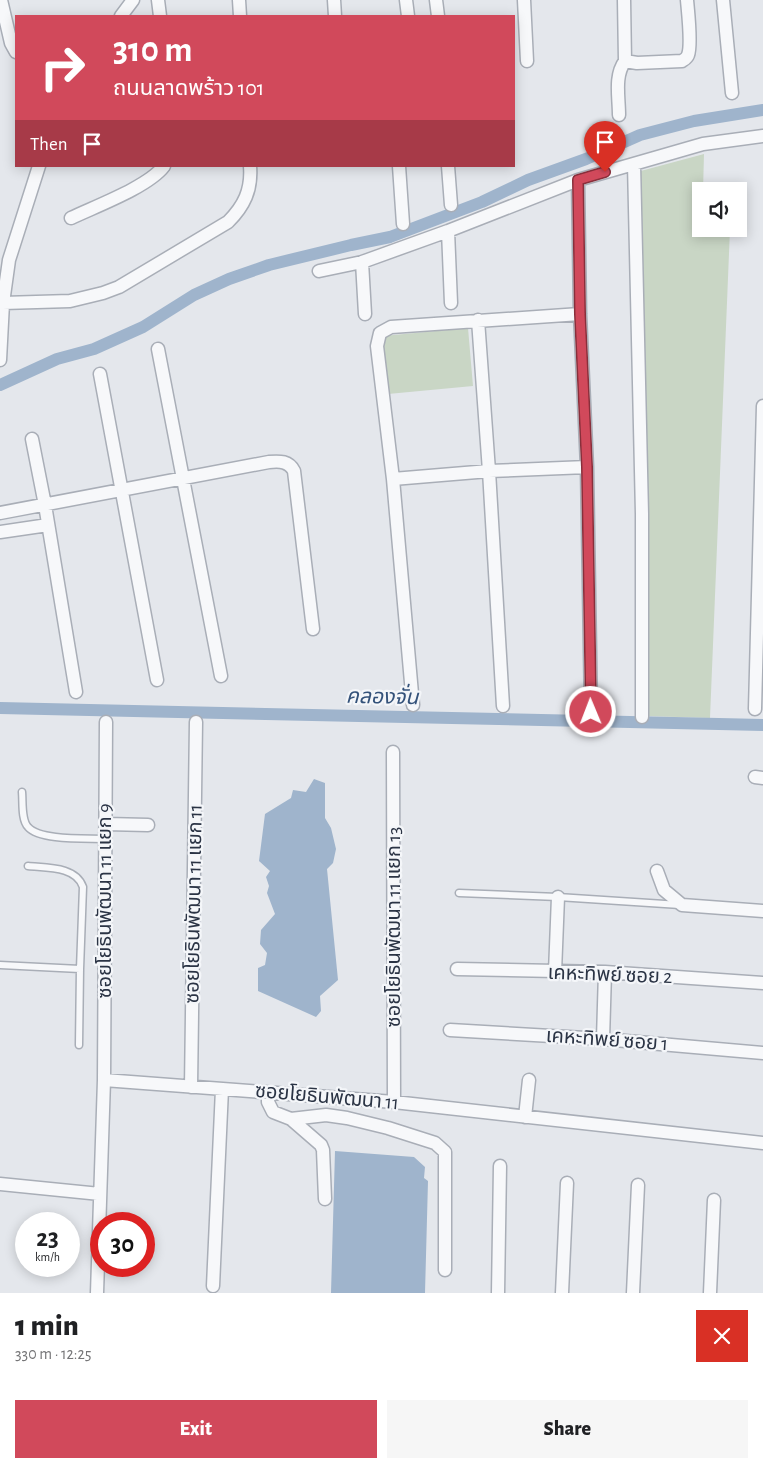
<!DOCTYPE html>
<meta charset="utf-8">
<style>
:root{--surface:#fff;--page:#f6f6f6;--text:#202124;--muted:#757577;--accent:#d1495b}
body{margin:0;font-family:"Alegreya Sans","Noto Sans Thai",sans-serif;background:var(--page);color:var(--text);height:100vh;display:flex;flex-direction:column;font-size:19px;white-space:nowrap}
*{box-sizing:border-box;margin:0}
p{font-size:16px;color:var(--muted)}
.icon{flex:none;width:28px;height:28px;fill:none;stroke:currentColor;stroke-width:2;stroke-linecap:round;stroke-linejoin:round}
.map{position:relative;height:1293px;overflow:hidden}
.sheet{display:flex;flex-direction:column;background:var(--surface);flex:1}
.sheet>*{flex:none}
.guide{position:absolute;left:15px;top:15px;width:500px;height:152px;border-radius:0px;box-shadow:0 2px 12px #0003;background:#d1495b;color:#fff;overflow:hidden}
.tools{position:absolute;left:692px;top:182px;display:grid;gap:10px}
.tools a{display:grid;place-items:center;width:55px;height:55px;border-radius:0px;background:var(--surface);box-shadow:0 2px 12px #0003;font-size:25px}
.speed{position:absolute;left:15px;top:1212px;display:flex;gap:10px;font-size:25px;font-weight:700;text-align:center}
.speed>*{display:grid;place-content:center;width:65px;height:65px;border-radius:50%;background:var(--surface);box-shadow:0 2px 12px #0003;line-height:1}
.speed small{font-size:12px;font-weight:400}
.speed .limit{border:8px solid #d22;background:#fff;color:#111}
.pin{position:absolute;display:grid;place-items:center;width:42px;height:42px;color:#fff;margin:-51px -21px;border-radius:50% 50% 50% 0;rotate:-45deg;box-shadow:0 0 5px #0007}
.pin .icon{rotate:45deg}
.me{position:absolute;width:55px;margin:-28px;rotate:359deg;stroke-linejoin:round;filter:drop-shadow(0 0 4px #0008)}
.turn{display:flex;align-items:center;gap:18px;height:105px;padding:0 15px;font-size:22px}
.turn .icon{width:65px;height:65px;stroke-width:2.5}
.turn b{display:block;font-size:35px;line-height:42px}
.then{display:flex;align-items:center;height:48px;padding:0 15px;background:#0003;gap:10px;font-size:19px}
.round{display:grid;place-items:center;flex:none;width:52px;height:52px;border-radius:0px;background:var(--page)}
.overview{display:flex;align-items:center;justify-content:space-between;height:85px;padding:0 15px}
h1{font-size:30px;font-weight:800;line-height:38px}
.action{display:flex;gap:10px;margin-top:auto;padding:10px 15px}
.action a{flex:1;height:58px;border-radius:0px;background:var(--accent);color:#fff;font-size:20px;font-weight:800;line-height:58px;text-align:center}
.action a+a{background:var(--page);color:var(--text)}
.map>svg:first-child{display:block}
.green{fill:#c9d6c5}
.water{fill:#9fb4cc}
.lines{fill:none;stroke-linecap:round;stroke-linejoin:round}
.canal{stroke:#9fb4cc;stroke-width:12}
.lane-casing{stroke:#a9aeb7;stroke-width:9}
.street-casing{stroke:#a9aeb7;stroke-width:15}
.lane{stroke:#f7f8fa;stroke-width:6}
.street{stroke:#f7f8fa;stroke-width:12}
.route-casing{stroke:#882f3b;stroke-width:12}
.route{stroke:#d1495b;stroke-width:9}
.labels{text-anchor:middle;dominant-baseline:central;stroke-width:4.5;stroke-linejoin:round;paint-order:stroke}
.street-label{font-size:20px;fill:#2b3445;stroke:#f4f6f9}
.water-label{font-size:21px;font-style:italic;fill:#34527a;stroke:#f4f6f9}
</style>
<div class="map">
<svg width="763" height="1293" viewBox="0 0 763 1293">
<rect width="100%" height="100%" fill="#e4e7ec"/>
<path class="green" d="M704 154 703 191H701V229H730L710 718 645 716 637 172Z
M468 328 473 386 388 394 383 336Z"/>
<path class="water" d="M314 779 325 783V818L331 828 336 849 333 863 327 869 338 980 320 996 321 1011 316 1017 258 991V968L265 965 267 953 260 944 261 930 275 914 267 893 269 886 266 877 270 871 259 861 265 814 291 798 293 790 306 792Z
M335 1151 414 1157 425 1167 424 1178 428 1181 425 1293H331Z"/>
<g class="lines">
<path class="canal" d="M0 385 57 359 94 349 143 327 194 295 229 279 269 265 351 245 390 237 482 202 528 180 586 159 640 135 694 121 763 110
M0 708 763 725"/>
<g class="lane-casing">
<path id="lane" d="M22 792C23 802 21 820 28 827 40 841 88 838 106 839
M459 893 558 897 680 905
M0 965 80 969 83 887C76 866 46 868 28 866
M79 1045 80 969"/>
</g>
<g class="street-casing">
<path id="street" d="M1 0 11 43 16 52
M158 0 160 16
M239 0 240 16
M334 0 335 16
M406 0 408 16
M436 0 438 16
M524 0 527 61
M624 0 625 61
M723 0 732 93
M121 16 133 0
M625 61 637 63 682 61C685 59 687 58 688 55 692 45 688 12 687 0
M619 115C619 97 614 76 625 61
M634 164 642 514V717
M399 166 403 224
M448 166 451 205
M578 180 580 314 587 467 591 712
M71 218C96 206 148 187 164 166
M448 231 451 303
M362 262 365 314
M319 271 362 262 448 231 578 180 703 144 763 136
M3 303 70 301 103 293 119 287 228 222C244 206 252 190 250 166
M478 320 489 471 503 706
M158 349 221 676
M0 360 3 303 9 260 39 166
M100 374 157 680
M32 439 45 505 76 692
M393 479 489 471 587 467
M0 513 269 462C280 461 289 461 294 471L313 629
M0 532 48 525
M413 705 393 479 377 346 380 333 391 327 580 314
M755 709 763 406
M393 752 394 1102
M755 777 763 778
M106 824 148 825
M657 871 664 890 682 905 763 911
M457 969 605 972 763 983
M555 972 558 897
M450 1030 603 1039 763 1053
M603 1039 605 972
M104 1080 394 1102 763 1143
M191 1087 196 722
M268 1093V1102L273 1112 291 1119 321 1145 323 1150 325 1199
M525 1117 529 1080
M291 1119 326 1115 347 1118 388 1128 435 1143 445 1152V1270
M0 1184 100 1194
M213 1286 222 1089
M97 1293 104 1080 106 722
M498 1293 500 1166
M562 1293 567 1183
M633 1293 638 1185
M710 1293 714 1200"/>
</g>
<use href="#lane" class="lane"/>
<use href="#street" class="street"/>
</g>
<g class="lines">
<g class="route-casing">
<path id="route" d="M591 712 587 467 580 314 578 180 605 172"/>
</g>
<use href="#route" class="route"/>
</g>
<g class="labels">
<g class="street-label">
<text transform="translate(105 901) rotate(-90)">ซอยโยธินพัฒนา 11 แยก 9</text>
<text transform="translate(194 904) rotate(-89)">ซอยโยธินพัฒนา 11 แยก 11</text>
<text transform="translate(394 927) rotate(-90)">ซอยโยธินพัฒนา 11 แยก 13</text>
<text transform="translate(610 975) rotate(2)">เคหะทิพย์ ซอย 2</text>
<text transform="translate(607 1040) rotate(4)">เคหะทิพย์ ซอย 1</text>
<text transform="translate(327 1097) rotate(5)">ซอยโยธินพัฒนา 11</text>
</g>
<g class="water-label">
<text transform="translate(382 697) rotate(1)">คลองจั่น</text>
</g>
</g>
</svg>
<div class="tools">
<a><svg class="icon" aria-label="sound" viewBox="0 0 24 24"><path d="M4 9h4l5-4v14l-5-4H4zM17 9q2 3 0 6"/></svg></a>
</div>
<div class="speed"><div>23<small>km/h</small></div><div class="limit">30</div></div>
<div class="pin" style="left:605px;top:172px;background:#d93025"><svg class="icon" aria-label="arrive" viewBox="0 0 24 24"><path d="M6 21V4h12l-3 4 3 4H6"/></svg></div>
<svg class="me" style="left:591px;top:712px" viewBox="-20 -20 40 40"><circle r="17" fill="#d1495b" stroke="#fff" stroke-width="3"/><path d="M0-11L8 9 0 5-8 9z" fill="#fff"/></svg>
<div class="guide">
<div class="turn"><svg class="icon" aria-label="right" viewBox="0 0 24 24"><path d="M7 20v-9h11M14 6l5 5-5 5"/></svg><div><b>310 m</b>ถนนลาดพร้าว 101</div></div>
<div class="then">Then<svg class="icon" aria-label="arrive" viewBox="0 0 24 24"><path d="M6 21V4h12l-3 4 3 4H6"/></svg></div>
</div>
</div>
<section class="sheet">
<div class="overview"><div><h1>1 min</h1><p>330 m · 12:25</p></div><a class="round" style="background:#d93025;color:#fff"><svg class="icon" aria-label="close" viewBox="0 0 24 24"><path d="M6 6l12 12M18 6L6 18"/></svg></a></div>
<div class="action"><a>Exit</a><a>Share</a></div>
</section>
